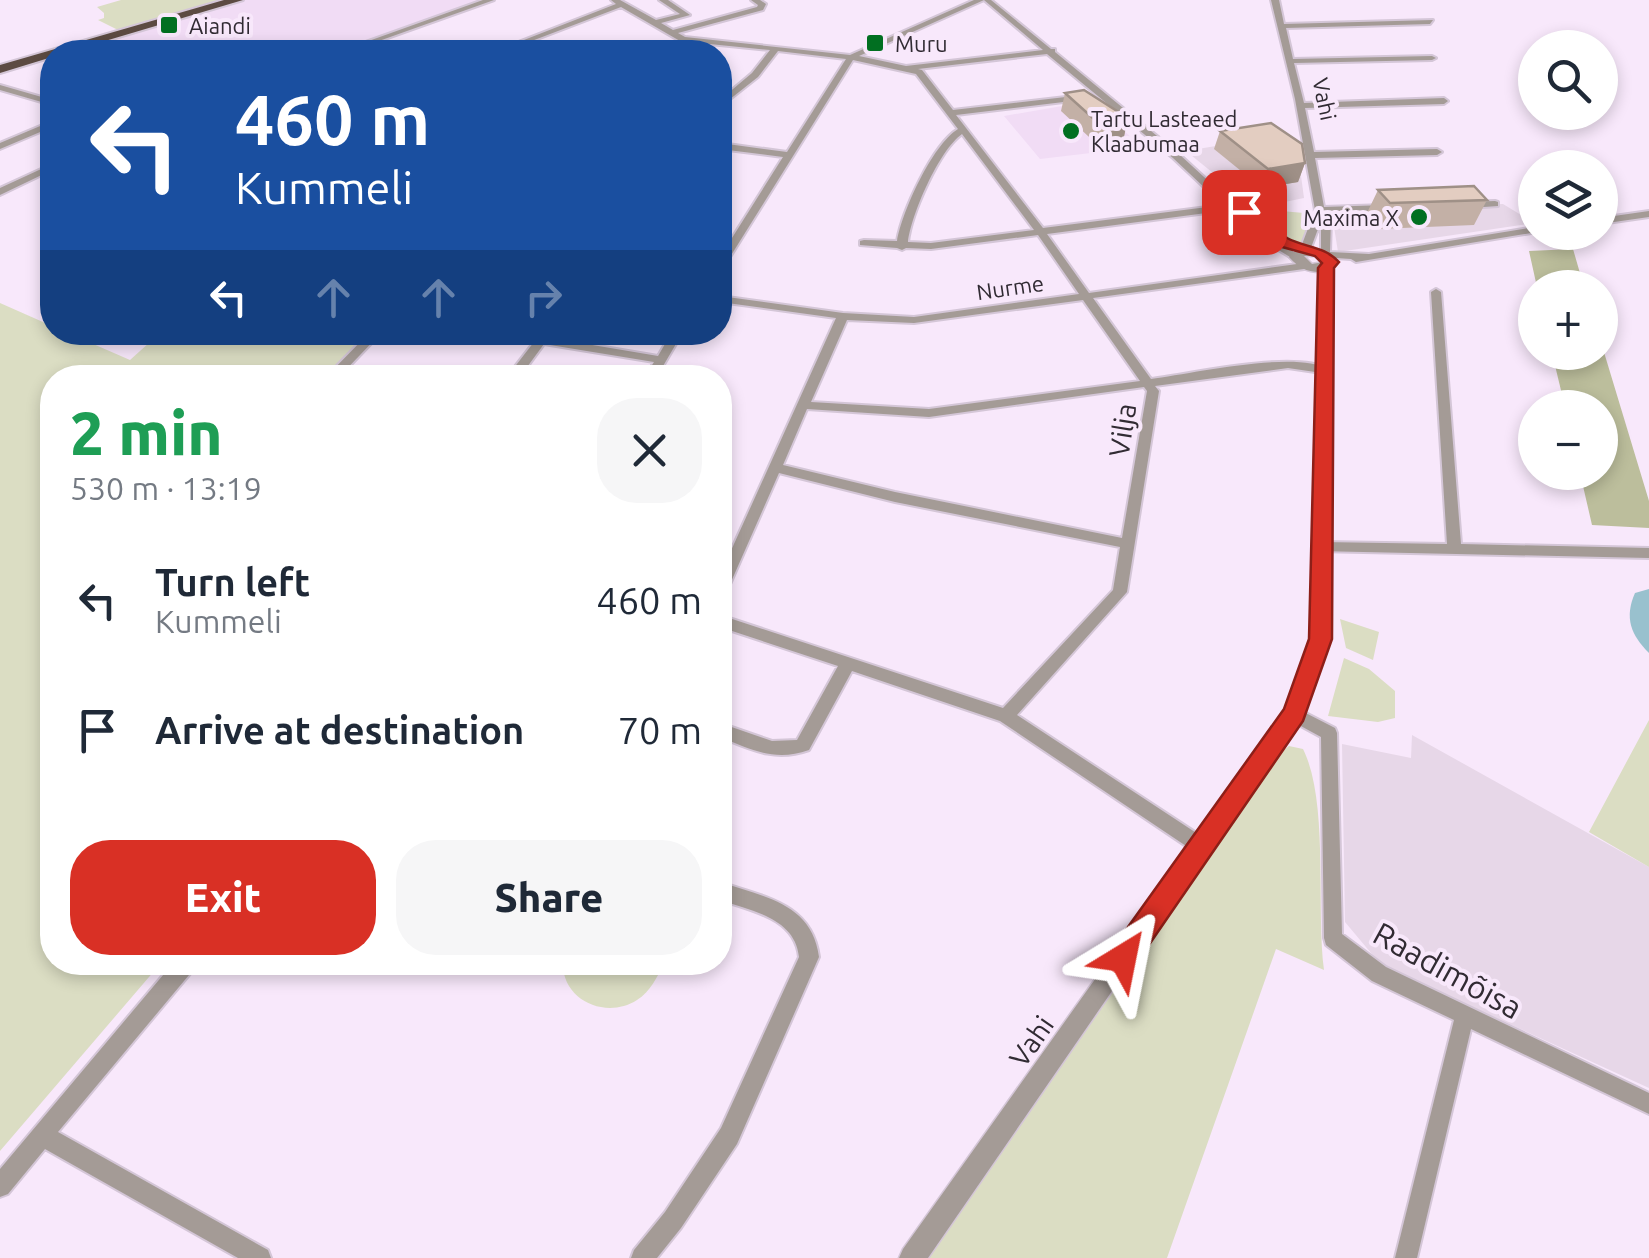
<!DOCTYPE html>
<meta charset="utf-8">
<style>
:root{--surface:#fff;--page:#f6f6f7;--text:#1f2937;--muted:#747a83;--accent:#d93025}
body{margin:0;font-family:Ubuntu,sans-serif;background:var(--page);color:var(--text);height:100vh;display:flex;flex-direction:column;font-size:38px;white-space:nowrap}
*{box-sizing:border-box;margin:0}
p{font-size:32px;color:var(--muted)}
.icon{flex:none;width:55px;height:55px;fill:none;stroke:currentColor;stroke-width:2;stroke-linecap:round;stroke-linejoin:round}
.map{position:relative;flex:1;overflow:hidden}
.drawer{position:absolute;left:40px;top:365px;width:692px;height:610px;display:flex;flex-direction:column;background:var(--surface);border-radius:40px;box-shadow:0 5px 15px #0003}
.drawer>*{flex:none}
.banner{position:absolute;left:40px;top:40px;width:692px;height:305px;border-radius:40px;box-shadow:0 5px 15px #0003;background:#1a4fa0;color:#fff;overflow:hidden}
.controls{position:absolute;left:1518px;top:30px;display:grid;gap:20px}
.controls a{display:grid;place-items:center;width:100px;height:100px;border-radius:50%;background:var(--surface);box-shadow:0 5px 15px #0003;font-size:50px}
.pin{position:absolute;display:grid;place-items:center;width:85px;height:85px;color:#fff;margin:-42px;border-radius:20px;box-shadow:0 5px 15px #0006}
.me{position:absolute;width:110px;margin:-55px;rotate:35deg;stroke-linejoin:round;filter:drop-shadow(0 0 8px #0008)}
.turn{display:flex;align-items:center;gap:35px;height:210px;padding:0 30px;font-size:45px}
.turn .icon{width:130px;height:130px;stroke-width:2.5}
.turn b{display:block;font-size:70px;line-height:85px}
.lanes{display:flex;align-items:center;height:95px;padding:0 30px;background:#0003;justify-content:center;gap:50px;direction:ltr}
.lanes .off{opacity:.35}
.round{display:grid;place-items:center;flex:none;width:105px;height:105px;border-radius:40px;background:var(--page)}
.summary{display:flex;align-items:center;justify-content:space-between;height:170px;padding:0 30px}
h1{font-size:60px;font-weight:800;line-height:75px;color:#1e9e55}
.primary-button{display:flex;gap:20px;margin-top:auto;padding:20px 30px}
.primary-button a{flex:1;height:115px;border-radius:40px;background:var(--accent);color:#fff;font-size:40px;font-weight:800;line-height:115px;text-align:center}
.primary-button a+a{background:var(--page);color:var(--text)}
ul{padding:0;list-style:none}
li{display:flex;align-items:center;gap:30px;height:130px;padding:0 30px}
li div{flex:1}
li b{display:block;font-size:38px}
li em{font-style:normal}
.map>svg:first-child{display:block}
.commercial{fill:#e7d7e8}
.built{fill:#f1dcf5}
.green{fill:#dbddc3}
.forest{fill:#bcbe9c}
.water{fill:#99c1ce}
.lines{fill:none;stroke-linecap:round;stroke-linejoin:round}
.minor-casing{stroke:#d4c6d7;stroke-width:4}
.tertiary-casing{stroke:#d4c6d7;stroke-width:3}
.trunk-casing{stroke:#d4c6d7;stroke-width:4}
.minor{fill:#a49b96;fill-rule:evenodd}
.tertiary{fill:#a49b96;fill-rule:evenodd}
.trunk{fill:#5c4b42;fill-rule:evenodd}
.wall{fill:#c3b0a6}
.shaded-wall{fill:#9f9087}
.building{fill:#e3cdc1;stroke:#9f9087;stroke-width:2.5}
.route{fill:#d93025;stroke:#8d1f18;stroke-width:2.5}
.poi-dot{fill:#016f21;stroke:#f8e8fb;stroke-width:4}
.labels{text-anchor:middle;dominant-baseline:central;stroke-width:8;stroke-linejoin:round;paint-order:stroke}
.far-poi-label{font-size:22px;fill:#312b33;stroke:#f8e8fb;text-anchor:start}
.far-street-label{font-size:22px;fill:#312b33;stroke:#f8e8fb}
.street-label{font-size:28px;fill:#312b33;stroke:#f8e8fb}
.near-street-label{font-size:32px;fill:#312b33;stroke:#f8e8fb}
</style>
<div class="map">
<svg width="1649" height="1258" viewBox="0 0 1649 1258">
<rect width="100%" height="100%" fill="#f8e8fb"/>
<path class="commercial" d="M1275 136 1296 138 1304 198 1275 204 1245 199 1186 151Z
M1503 204 1534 223 1338 252 1331 208Z
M1412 735 1649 867V1088L1381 965 1345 922 1342 744 1411 758Z"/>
<path class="built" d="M240 0H484L335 52H63Z
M1091 101 1142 147 1040 159 1004 116Z"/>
<path class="green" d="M121 0H225L120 31 98 20 104 18V13L97 7Z
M1258 209 1304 213 1308 217 1306 242 1287 243 1253 214Z
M0 303 52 326V332L68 333 130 360 160 333H370L324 377 52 378V962L161 963 0 1151Z
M1340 619 1379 632 1373 660 1346 648Z
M1344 658 1369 669 1395 691V718L1378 722 1328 716Z
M1649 720V867L1589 832Z
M1289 746 1303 749C1329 801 1316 907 1324 970L1276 949 1167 1258H927L1279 754Z
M563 963V962L664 963C658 976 650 992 637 1000 606 1020 562 1000 563 963Z"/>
<path class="forest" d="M1573 249 1584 287H1537L1529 251Z
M1600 339 1649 501V528L1592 525 1580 473 1600 472V408L1565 407 1552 353 1600 352Z"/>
<path class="water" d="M1649 589V653C1631 635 1624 618 1635 593Z"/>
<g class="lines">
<g class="minor-casing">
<path id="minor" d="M483 0H494L348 52H338Z
M611 0H620L656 20 680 14 659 0H668L690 15 661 23 673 30 757 7 758 5 751 0H760L766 4 763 10 678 33 685 37 850 55 974 0H991L1051 49H1055V52L1179 154 1265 233 1284 246 1289 243 1301 247 1315 210 1295 99 1271 0H1279L1284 24 1433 20 1430 24 1286 28 1293 59 1432 56 1436 58 1432 60 1294 63 1304 103 1444 98 1448 101 1444 104 1305 108 1314 152 1437 149 1442 152 1437 155 1315 158 1324 207 1386 205 1391 208 1386 211 1327 213 1331 218 1330 252 1369 254 1535 227V232H1537L1356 262 1351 259 1321 257V221L1309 253 1291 250 1300 257 1295 260 1257 237 1229 210 1047 234 1089 293 1304 263 1309 266 1304 269 1093 298 1151 379C1191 374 1295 350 1328 369L1322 373 1288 368 1155 386 1159 391 1127 592 1017 715 1207 840 1210 846 1207 852 1201 854 1195 852 1000 721 852 671 809 750C775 762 752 750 720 737V723L772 741 797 740 838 666 720 627V615L1003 708 1113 590 1120 547 895 502 779 473 727 591 720 596V575L836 318 720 302V296L843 313 914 317 1079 294 1038 235 931 249 906 248 902 250 897 248 860 245V241L864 240 897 241C902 212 932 145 958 129L916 74 853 60 725 265 720 268V257L783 157 720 149V143L787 152 846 59 778 51 758 77 720 107V100L752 73 770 50 680 41 621 7 503 52H493L616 4ZM984 0 1043 50 906 66 859 56ZM1047 54 1173 158 1223 205 1043 228 956 115 1080 100 1083 99V95L953 110 922 70 918 69ZM962 134 1034 230 931 243 908 242C911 215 939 150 962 134ZM1083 300 1140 381 929 409 811 402 847 320 914 323ZM1144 387 1147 391 1122 538 895 492 783 465 807 409 929 417Z
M0 85 52 100V105L0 90Z
M52 121V127L0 149V143Z
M52 164V170L0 195V188Z
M1495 201 1498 202V206L1469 208 1464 205 1469 202Z
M1649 211V217L1600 224V218Z
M1436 289 1441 292 1461 544 1649 548V558L1317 551 1315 547 1317 543 1322 542 1447 544 1431 292Z
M370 332H382L338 378H325Z
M486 332H515L658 356 672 332H683L656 378H644L654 362 544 344 519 378H506L534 342Z
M1294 707 1335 728 1337 733 1342 934 1386 967 1649 1093V1114L1471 1029 1417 1258H1395L1454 1020 1372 981 1326 945 1324 938 1321 737 1288 719 1286 714 1288 709Z
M720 882C764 897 812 903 819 957L737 1144 681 1228 657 1258H631L634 1250 665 1212 721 1128 799 957C795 918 752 911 720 900Z
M174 962H196L194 969 58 1132 268 1250 271 1258H238L45 1149 8 1194 0 1197V1169Z"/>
</g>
<g class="tertiary-casing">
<path id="tertiary" d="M1297 249 1324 250 1337 262 1332 268 1330 639 1303 714 928 1258H899L903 1249 1286 711 1312 639 1320 272C1306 272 1298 267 1289 257ZM1304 256H1317L1324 262 1312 264Z"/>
</g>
<g class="trunk-casing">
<path id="trunk" d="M224 0H243L68 52H52V57L0 73V65Z"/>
</g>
<use href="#minor" class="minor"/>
<use href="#tertiary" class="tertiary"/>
<use href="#trunk" class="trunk"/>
</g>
<path class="wall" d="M1065 93 1119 120 1126 127 1122 146 1102 149 1061 111Z
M1220 131 1305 163 1298 182 1262 188 1214 149Z
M1378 190 1487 200 1474 225 1378 229 1366 215Z"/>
<path class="shaded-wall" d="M1120 113 1117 128 1126 127 1122 146 1102 149 1112 114Z
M1305 163 1298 182 1262 188 1268 169Z"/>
<path class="building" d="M1084 90 1120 113 1112 114 1126 127 1106 130 1065 93Z
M1271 123 1302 144 1305 163 1268 169 1220 131Z
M1474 186 1487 200 1390 203 1378 190Z"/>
<path class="route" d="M1239 209C1259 208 1270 230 1287 238 1306 248 1324 246 1339 262L1334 268 1332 639 1303 721 1133 968 1123 972 1113 968 1108 958 1113 948 1284 709 1309 639 1318 268 1322 263 1315 256 1275 245 1239 215Z"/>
<g class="poi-dot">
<rect x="159" y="15" width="20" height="20" rx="5"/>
<rect x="865" y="33" width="20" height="20" rx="5"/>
<circle cx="1071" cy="131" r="10"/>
<circle cx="1419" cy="217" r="10"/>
</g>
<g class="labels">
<g class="far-poi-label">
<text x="189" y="25">Aiandi</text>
<text x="895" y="43">Muru</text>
<text x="1091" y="118">Tartu Lasteaed<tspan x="1091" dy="25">Klaabumaa</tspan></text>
<text x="1399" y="217" text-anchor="end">Maxima X</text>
</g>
<g class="far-street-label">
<text transform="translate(1325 99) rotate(78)">Vahi</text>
<text transform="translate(1010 287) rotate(-8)">Nurme</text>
</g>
<g class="street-label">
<text transform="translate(1122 430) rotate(-81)">Vilja</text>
<text transform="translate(1031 1041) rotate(-55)">Vahi</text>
</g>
<g class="near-street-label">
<text transform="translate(1448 970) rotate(29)">Raadimõisa</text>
</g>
</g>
</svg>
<div class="controls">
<a><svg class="icon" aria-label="search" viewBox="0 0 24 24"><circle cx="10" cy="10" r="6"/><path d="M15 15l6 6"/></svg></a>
<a><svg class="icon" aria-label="layers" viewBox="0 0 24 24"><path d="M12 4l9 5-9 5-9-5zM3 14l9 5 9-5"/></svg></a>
<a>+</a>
<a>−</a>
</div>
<div class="pin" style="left:1244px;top:212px;background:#d93025"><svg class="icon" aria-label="arrive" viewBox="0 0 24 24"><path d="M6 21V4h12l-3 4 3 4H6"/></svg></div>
<svg class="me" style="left:1123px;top:958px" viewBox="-20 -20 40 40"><path d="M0-17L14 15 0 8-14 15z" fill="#d93025" stroke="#fff" stroke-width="4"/></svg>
<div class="banner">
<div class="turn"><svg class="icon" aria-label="left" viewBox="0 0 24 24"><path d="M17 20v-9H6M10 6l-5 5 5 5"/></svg><div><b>460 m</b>Kummeli</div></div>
<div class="lanes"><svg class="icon" aria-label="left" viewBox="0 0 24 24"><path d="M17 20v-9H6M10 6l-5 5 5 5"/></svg><svg class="icon off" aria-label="ahead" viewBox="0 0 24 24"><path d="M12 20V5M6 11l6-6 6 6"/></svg><svg class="icon off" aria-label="ahead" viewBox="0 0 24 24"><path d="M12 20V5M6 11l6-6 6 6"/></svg><svg class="icon off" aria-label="right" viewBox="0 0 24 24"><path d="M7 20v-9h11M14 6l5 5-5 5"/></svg></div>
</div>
<section class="drawer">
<div class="summary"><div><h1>2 min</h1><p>530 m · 13:19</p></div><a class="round"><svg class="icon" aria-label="close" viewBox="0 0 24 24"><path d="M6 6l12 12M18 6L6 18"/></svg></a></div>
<ul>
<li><svg class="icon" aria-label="left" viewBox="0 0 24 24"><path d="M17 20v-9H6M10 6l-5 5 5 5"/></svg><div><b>Turn left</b><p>Kummeli</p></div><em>460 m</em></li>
<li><svg class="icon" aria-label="arrive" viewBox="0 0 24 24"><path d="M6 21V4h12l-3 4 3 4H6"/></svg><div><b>Arrive at destination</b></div><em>70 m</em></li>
</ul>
<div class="primary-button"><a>Exit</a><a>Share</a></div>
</section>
</div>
